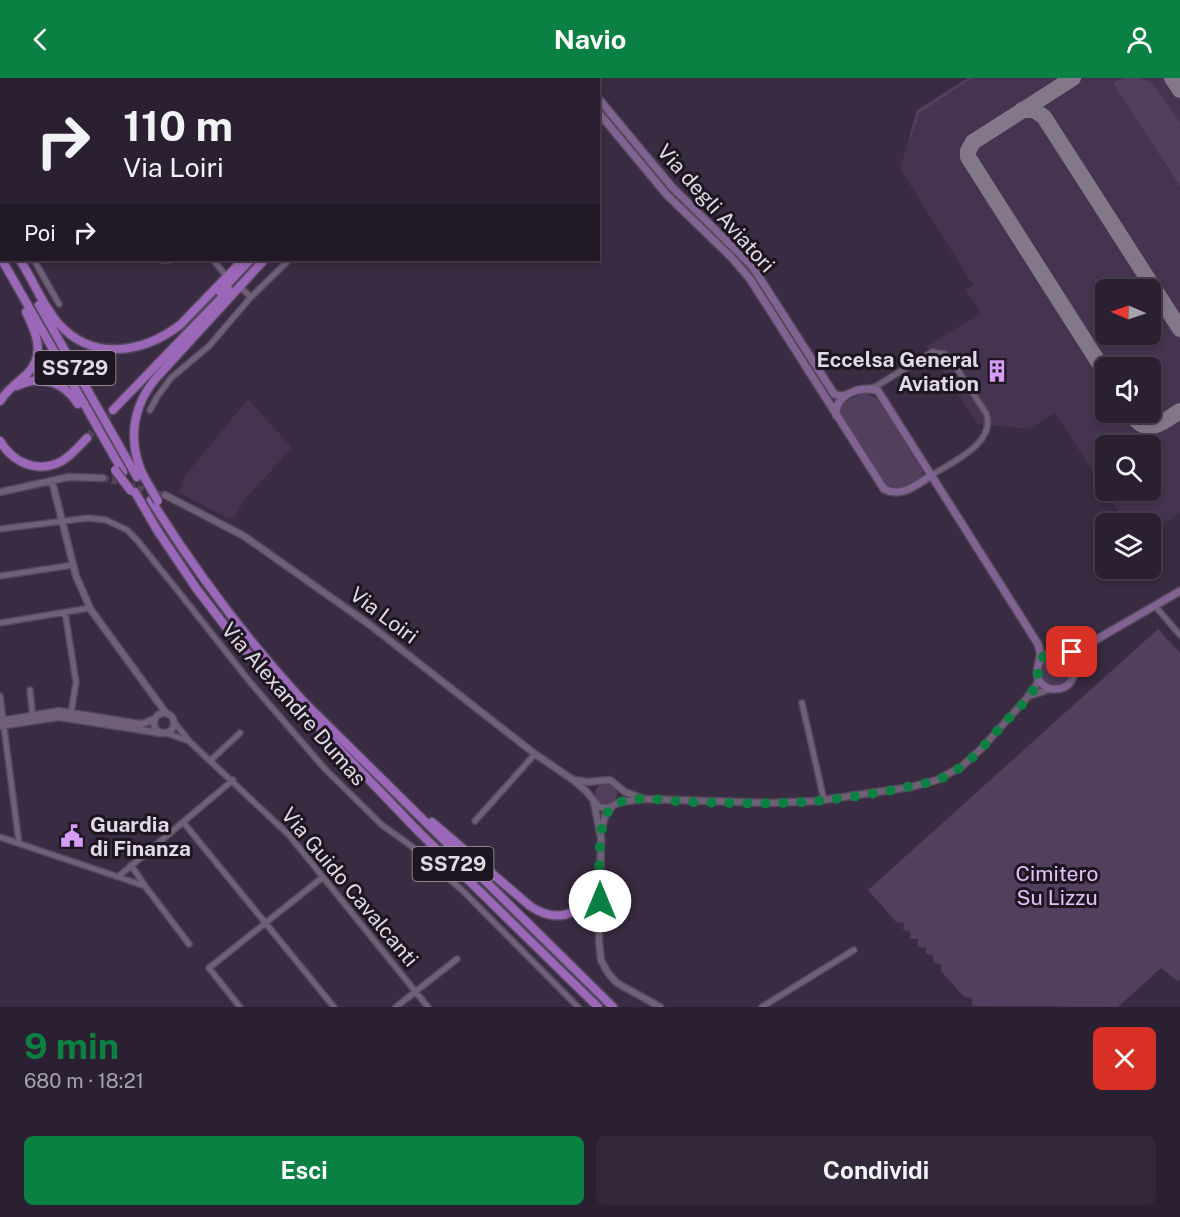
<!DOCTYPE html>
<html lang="it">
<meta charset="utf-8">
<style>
:root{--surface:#2b2031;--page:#332839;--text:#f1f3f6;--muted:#a6a3ab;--line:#473e4d;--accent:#0b8043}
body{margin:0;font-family:"Public Sans",sans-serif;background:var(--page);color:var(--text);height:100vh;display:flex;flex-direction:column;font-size:22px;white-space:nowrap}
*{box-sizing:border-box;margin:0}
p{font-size:20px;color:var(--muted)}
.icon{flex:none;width:33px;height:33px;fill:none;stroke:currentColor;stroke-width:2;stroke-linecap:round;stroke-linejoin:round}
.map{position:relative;height:929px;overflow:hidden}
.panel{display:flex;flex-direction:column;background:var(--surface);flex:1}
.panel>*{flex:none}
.top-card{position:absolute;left:0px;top:0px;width:600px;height:183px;box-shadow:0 3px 9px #0003,0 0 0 2px var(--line);background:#2b2031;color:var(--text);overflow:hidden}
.needle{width:39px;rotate:272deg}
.tools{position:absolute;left:1095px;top:201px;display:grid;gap:12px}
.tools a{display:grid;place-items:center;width:66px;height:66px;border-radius:9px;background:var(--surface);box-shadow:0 3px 9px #0003,0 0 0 2px var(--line);font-size:30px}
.pin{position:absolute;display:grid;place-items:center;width:51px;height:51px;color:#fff;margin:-26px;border-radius:12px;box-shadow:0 3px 9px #0006}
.me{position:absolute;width:66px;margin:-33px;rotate:0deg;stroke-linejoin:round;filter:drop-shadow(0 0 4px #0008)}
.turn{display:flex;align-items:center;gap:21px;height:126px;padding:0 24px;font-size:27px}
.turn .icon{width:78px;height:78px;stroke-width:2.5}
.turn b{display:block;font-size:42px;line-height:51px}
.then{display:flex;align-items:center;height:57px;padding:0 24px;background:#0003;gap:12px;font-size:22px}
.round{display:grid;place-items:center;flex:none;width:63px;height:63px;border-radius:9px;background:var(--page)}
.head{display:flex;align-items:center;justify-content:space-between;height:102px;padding:0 24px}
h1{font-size:36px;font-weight:700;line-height:45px;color:var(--accent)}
.primary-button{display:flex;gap:12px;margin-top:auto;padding:12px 24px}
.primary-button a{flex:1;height:69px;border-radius:9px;background:var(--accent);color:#fff;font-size:24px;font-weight:700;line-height:69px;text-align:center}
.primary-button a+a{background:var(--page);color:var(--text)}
header{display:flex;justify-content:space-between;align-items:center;height:78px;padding:0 24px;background:var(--accent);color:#fff;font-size:27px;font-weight:700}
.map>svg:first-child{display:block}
.built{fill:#45334f;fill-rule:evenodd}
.green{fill:#523e5d}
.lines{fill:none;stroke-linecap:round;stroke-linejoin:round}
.taxiway{stroke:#82788a;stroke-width:16}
.tertiary-tunnel{stroke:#52455a;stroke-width:6;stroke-dasharray:6 3;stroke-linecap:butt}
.trunk-tunnel{stroke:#52455a;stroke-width:8;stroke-dasharray:8 4;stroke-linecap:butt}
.minor-casing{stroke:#524659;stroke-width:8}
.tertiary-casing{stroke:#524659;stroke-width:9}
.secondary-casing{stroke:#524659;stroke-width:10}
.trunk-casing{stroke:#524659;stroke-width:11}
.minor{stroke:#6f6078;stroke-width:5}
.tertiary{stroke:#6f6078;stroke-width:6}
.secondary{stroke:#806390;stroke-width:7}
.trunk{stroke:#9b67b8;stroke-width:8}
.trunk-bridge-casing{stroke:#524659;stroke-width:11;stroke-linecap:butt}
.trunk-bridge{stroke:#9b67b8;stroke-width:8}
.route{stroke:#0b8043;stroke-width:10;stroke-dasharray:0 18}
.labels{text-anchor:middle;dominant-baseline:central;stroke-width:6;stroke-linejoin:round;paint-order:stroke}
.shield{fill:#1d1620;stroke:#a69eab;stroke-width:1.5}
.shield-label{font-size:20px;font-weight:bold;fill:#e1d9e7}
.street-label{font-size:21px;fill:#e1d9e7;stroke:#1d1620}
.poi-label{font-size:21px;font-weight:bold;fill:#e1d9e7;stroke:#1d1620;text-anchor:end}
.park-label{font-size:21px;fill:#e6c0fd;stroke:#1d1620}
</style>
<header><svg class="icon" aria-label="back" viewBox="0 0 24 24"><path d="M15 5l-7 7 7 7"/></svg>Navio<svg class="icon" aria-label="person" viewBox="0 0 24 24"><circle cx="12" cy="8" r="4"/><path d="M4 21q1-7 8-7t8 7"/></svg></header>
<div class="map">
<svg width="1180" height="929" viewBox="0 0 1180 929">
<rect width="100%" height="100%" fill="#392b41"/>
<path class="built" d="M0 0 56 1 2 2 1 102Z
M968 0H1180V435L1151 454 1150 446 1126 445 1055 335 1029 351 977 346 927 268 981 235 965 212 973 207 900 91 917 32ZM1106 212H1150V256H1106ZM1106 290H1150V334H1106ZM1106 368H1150V412H1106Z
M248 321 292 370 244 422 236 438 229 441 179 415 184 399Z"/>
<path class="green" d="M968 0H972L919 36 911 60H909L917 32Z
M1124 0H1139L1150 4 1162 18 1180 45V108L1113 5Z
M863 315 877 320 923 393 922 399C909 406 899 415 885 406L840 335 841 326Z
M1158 551 1180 575V901L1177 903 1161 890 1118 929 972 928V920L964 919 941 893V886L934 885 933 877 926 876V870L918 869V861H910V853L903 852 904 845 896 844 868 812Z
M1040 593a15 15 0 1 1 30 0a15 15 0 1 1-30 0Z
M595 716a11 11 0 1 1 22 0a11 11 0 1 1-22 0Z"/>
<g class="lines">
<path class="taxiway" d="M1073 0 973 64 968 73V79L1106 296
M1172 0 1180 12
M1022 32H1034L1044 39 1180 251
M1130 334C1146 360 1161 345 1180 333"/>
<path class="tertiary-tunnel" d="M103 400 165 417"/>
<path class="trunk-tunnel" d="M87 360 113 332"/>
<g class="minor-casing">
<path id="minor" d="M75 0 77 2
M175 0 176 2
M183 0 184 2
M60 2 61 0
M88 2 89 0
M288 2 289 0
M296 2 297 0
M0 47 2 46
M0 121 2 124
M34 182 59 226
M163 182H168
M213 182 223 194
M242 211 251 219
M868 310 875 309 932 274 945 276 950 280 986 335C997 365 952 384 932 397
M150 332 157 319 171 300 209 268 251 219 289 182
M0 451 88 440 106 442 127 452 137 462 178 513 250 604 325 691 382 747 410 767 462 812 578 929
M0 498 73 487
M1155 528 1180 557
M65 534 76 604 71 635
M0 545 90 530
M30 612 33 641
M0 618 19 765
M802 625 824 722
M174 644 190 664 289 757 428 929
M166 655 189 663
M211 682 240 655
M475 743 535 676
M183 744 334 929
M0 759 145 808
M131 787 145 808 189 866
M119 798 233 702
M240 929 209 890 323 799
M396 929 457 881
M762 929 854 872"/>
</g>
<g class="tertiary-casing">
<path id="tertiary" d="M52 403 76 498 91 532 166 635
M0 414 69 399 103 400
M165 417 244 458 370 547 535 676 572 701 586 713 599 729 608 730 620 724 644 721
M1029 618 1050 611
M154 645a10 10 0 1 1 20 0a10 10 0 1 1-20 0Z
M0 643 59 633 134 645 142 646 154 641
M0 648 59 639 160 655
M575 702 587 704 610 702 625 714 644 721 768 725 817 723 911 709 937 702 961 689 981 671 1026 621 1037 606 1038 599
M594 725 601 760 599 864 601 882 608 895 617 905 660 929
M602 751 605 738 611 730"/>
</g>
<g class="secondary-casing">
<path id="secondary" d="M547 0 550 2
M567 0 569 2
M598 20 672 109 752 188 834 316 840 318 847 317
M598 34 667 117 731 179 750 201 884 411C902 420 916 407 932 397
M836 337C835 316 861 307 878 313L1038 566C1039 570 1041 575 1040 579 1039 588 1035 593 1039 602 1042 607 1048 611 1054 611 1085 612 1078 563 1046 577L1039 585
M1065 577 1087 567 1180 513
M1073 586 1086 569"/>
</g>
<g class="trunk-casing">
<path id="trunk" d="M416 2 418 0
M430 2 431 0
M0 157 2 160
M2 182 123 394
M20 182C33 202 42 226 58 245 92 284 143 275 180 247L243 182
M220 214 250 182
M39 227 137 399
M17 308C41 296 64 304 78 326
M0 323C7 312 17 305 27 296 46 277 36 254 26 234
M113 332 229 212
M0 363C13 385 38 396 62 383 72 377 79 368 87 360
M144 399C127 364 132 328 157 299L264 182
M135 414 157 452 196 510 239 566 418 753 598 929
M151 422C196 494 246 561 304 624L613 929
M432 744 530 828C561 849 586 833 600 802"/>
</g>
<use href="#minor" class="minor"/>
<use href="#tertiary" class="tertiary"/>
<use href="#secondary" class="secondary"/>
<use href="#trunk" class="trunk"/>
<g class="trunk-bridge-casing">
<path id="trunk-bridge" d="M115 392 131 413
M144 399 158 423"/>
</g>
<use href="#trunk-bridge" class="trunk-bridge"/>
</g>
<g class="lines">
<path class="route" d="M600 823C600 799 594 742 614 727 630 716 667 723 686 724 730 725 774 727 817 723 848 720 881 715 911 708 924 706 939 703 950 696 972 684 989 662 1006 643 1016 633 1028 622 1035 609 1041 599 1034 588 1043 579 1052 570 1062 578 1072 574"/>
</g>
<defs>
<g id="building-bare" transform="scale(1.8)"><path d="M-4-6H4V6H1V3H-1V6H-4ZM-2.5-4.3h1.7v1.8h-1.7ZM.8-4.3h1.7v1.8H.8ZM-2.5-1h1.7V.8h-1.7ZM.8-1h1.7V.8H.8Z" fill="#d79bf9" stroke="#1d1620" stroke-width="2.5" paint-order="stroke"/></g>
<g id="civic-bare" transform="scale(1.8)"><path d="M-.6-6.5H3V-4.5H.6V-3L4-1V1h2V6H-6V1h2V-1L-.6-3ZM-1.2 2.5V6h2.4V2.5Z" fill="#d79bf9" stroke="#1d1620" stroke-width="2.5" paint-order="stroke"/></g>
</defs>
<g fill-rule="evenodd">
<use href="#building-bare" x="997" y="293"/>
<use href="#civic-bare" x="72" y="758"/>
</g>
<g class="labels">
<g class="shield">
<rect x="34.5" y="273" width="81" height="34" rx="4.5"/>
<rect x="412.5" y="769" width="81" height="34" rx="4.5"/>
</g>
<g class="shield-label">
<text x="75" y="290">SS729</text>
<text x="453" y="786">SS729</text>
</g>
<g class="street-label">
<text transform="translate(716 130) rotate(48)">Via degli Aviatori</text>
<text transform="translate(384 537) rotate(37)">Via Loiri</text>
<text transform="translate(294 626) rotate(49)">Via Alexandre Dumas</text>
<text transform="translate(350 809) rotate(50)">Via Guido Cavalcanti</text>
</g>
<g class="poi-label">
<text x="979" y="281">Eccelsa General<tspan x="979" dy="24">Aviation</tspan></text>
<text x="90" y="746" text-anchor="start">Guardia<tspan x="90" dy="24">di Finanza</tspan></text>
</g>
<g class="park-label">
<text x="1057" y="795">Cimitero<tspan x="1057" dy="24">Su Lizzu</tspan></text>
</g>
</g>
</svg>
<div class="tools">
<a><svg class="needle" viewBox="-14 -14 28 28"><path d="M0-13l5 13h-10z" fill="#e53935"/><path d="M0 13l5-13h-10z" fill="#a6a3ab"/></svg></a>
<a><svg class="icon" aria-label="sound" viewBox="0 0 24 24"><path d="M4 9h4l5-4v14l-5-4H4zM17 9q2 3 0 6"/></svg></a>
<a><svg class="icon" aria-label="search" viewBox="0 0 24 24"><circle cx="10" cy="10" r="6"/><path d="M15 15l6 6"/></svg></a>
<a><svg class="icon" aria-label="layers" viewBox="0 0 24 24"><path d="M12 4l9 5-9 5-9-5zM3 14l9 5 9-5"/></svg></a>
</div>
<div class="pin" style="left:1072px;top:574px;background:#d93025"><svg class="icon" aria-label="arrive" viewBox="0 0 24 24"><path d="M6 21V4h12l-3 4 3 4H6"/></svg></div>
<svg class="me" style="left:600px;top:823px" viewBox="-20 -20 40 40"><circle r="19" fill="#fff"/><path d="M0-13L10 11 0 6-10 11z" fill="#0b8043"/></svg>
<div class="top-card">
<div class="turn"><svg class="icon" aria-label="right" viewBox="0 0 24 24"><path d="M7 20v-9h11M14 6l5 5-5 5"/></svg><div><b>110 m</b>Via Loiri</div></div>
<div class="then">Poi<svg class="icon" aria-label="right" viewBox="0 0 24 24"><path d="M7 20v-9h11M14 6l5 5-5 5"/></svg></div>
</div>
</div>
<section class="panel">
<div class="head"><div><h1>9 min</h1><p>680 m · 18:21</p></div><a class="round" style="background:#d93025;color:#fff"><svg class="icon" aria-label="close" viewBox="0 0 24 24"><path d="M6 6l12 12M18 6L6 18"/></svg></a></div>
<div class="primary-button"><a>Esci</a><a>Condividi</a></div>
</section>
